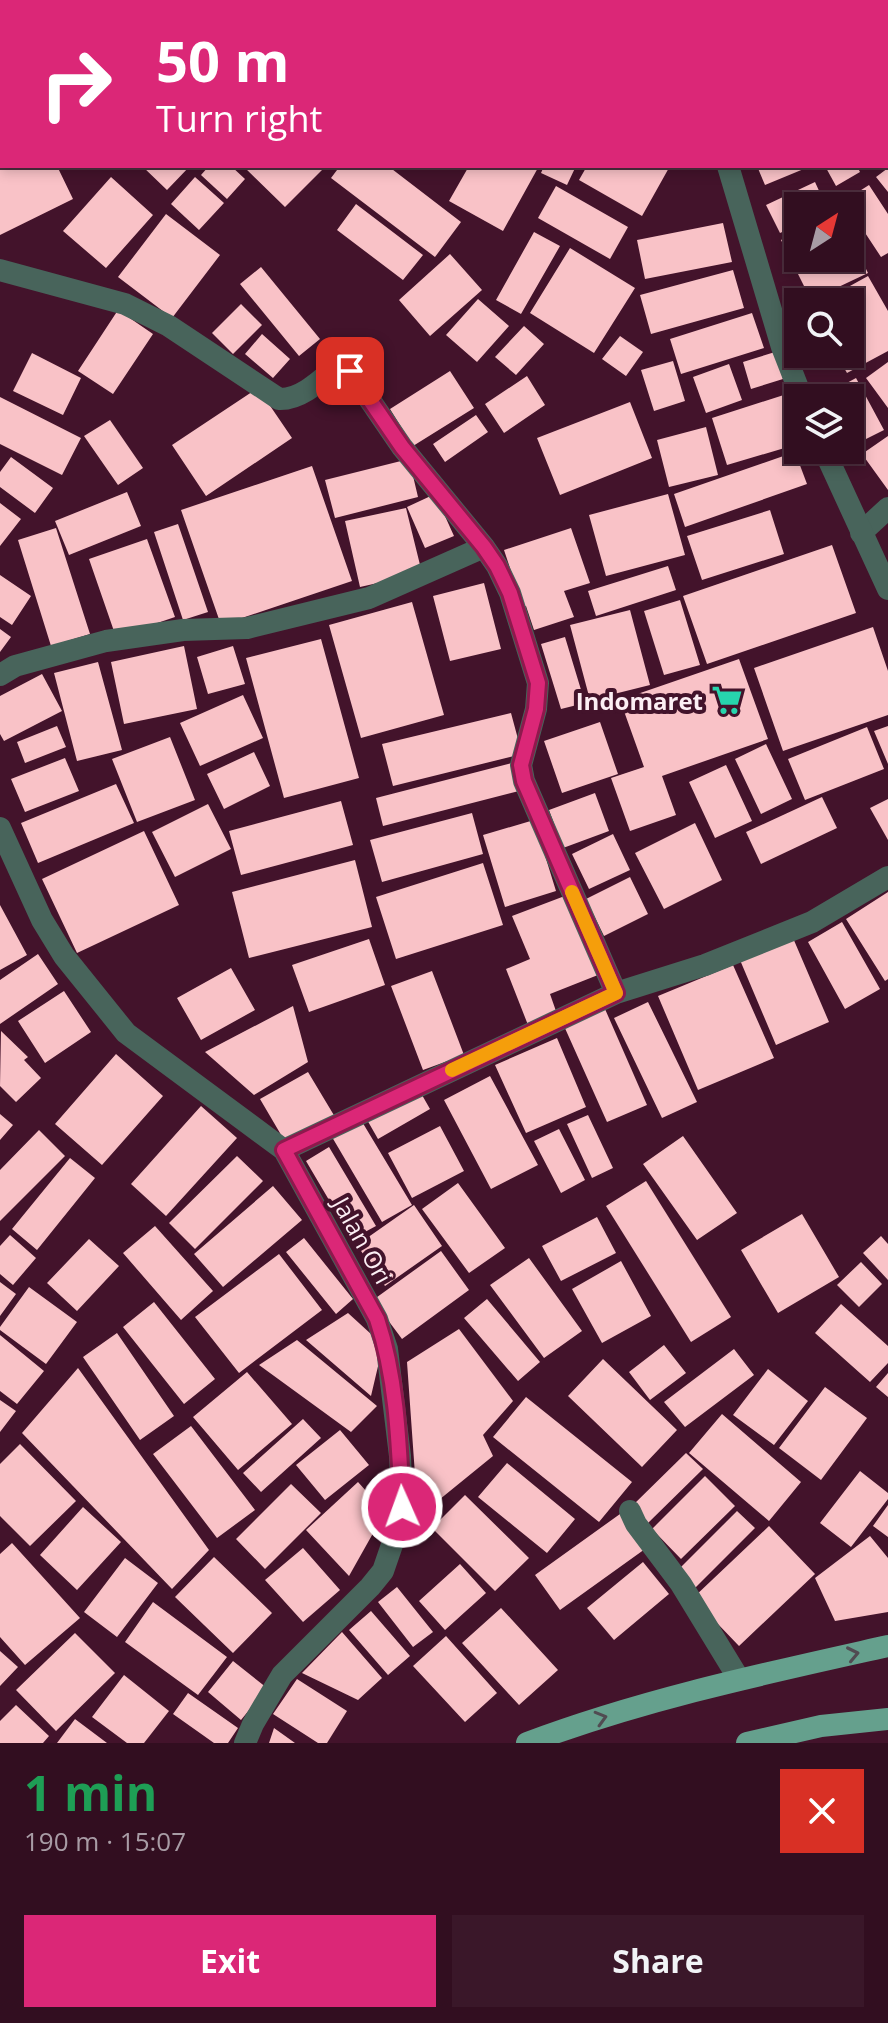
<!DOCTYPE html>
<meta charset="utf-8">
<style>
:root{--surface:#320e20;--page:#3a1729;--text:#f1f3f6;--muted:#a89ca5;--line:#4d2e3e;--accent:#db2777}
body{margin:0;font-family:"Open Sans",sans-serif;background:var(--page);color:var(--text);height:100vh;display:flex;flex-direction:column;font-size:30px;white-space:nowrap}
*{box-sizing:border-box;margin:0}
p{font-size:26px;color:var(--muted)}
.icon{flex:none;width:44px;height:44px;fill:none;stroke:currentColor;stroke-width:2;stroke-linecap:round;stroke-linejoin:round}
.map{position:relative;height:1743px;overflow:hidden}
.side{display:flex;flex-direction:column;background:var(--surface);flex:1}
.side>*{flex:none}
.top-card{position:absolute;left:0px;top:0px;width:888px;height:168px;box-shadow:0 4px 12px #0003,0 0 0 2px var(--line);background:#db2777;color:#fff;overflow:hidden}
.needle{width:52px;rotate:36deg}
.tools{position:absolute;left:784px;top:192px;display:grid;gap:16px}
.tools a{display:grid;place-items:center;width:80px;height:80px;border-radius:0px;background:var(--surface);box-shadow:0 4px 12px #0003,0 0 0 2px var(--line);font-size:40px}
.pin{position:absolute;display:grid;place-items:center;width:68px;height:68px;color:#fff;margin:-34px;border-radius:16px;box-shadow:0 4px 12px #0006}
.me{position:absolute;width:88px;margin:-44px;rotate:358deg;stroke-linejoin:round;filter:drop-shadow(0 0 6px #0008)}
.turn{display:flex;align-items:center;gap:28px;height:168px;padding:0 24px;font-size:36px}
.turn .icon{width:104px;height:104px;stroke-width:2.5}
.turn b{display:block;font-size:56px;line-height:68px}
.round{display:grid;place-items:center;flex:none;width:84px;height:84px;border-radius:0px;background:var(--page)}
.overview{display:flex;align-items:center;justify-content:space-between;height:136px;padding:0 24px}
h1{font-size:48px;font-weight:700;line-height:60px;color:#1e9e55}
.button{display:flex;gap:16px;margin-top:auto;padding:16px 24px}
.button a{flex:1;height:92px;border-radius:0px;background:var(--accent);color:#fff;font-size:32px;font-weight:700;line-height:92px;text-align:center}
.button a+a{background:var(--page);color:var(--text)}
.map>svg:first-child{display:block}
.building{fill:#f9c2c7}
.lines{fill:none;stroke-linecap:round;stroke-linejoin:round}
.minor{stroke:#48645b;stroke-width:22}
.tertiary{stroke:#48645b;stroke-width:22}
.primary{stroke:#65a08d;stroke-width:22}
.oneway{stroke:#514b52}
.route-casing{stroke:#8e194d;stroke-width:20}
.route{stroke:#db2777;stroke-width:14}
.slow{stroke:#f59e0b;stroke-width:14}
.labels{text-anchor:middle;dominant-baseline:central;stroke-width:8;stroke-linejoin:round;paint-order:stroke}
.poi-label{font-size:24px;font-weight:bold;fill:#fceff4;stroke:#43132b;text-anchor:end}
.street-label{font-size:24px;fill:#fceff4;stroke:#43132b}
</style>
<div class="map">
<svg width="888" height="1743" viewBox="0 0 888 1743">
<rect width="100%" height="100%" fill="#43132b"/>
<path class="building" d="M0 166H57L73 199 0 235Z
M142 166H190L167 190Z
M209 166H231L245 179 227 199 201 175Z
M243 166H326L285 207Z
M340 166H388L461 222 435 257 331 178Z
M469 166H539L503 231 449 201Z
M544 166H576L567 185 541 173Z
M587 166H670L642 216 579 180Z
M757 166H811L765 185Z
M825 166H857L860 172 836 186Z
M888 168V192L876 177Z
M111 177 153 215 106 268 63 231Z
M195 177 224 203 199 230 171 204Z
M815 182 826 206H798V225L780 233 766 205Z
M869 185 888 214V253L881 257 850 210V206L844 201Z
M556 186 628 227 610 259 538 218Z
M356 204 423 255 403 280 337 230Z
M166 214 220 255 172 318 118 277Z
M723 223 732 262 645 279 637 240Z
M798 231V258H850V236L868 273 811 300 781 240Z
M534 232 560 246 521 314 496 300Z
M570 248 635 288 594 353 530 313Z
M450 254 482 290 430 336 399 300Z
M261 267 320 339 299 356 240 284Z
M733 270 744 308 651 334 640 295Z
M868 276 888 311V351L847 373 836 354H850V302H821Z
M478 299 509 326 477 362 446 335Z
M241 304 262 325 233 354 212 333Z
M118 310 153 334 113 394 78 371Z
M752 313 764 348 681 374 670 339Z
M524 326 544 344 516 375 495 357Z
M262 334 290 359 273 378 245 354Z
M620 336 643 352 626 376 602 359Z
M775 352 783 379 751 389 743 362Z
M32 353 81 378 63 415 13 391Z
M673 361 685 401 654 411 641 370Z
M888 362V408L866 378Z
M729 364 742 400 706 413 693 377Z
M450 371 474 408 413 446 390 409Z
M527 376 545 405 504 433 485 404Z
M856 378 884 430 860 442 850 424V398H836L832 391Z
M258 388 292 438 206 496 172 445Z
M790 393 798 420V444L727 465 712 418Z
M0 397 81 438 62 475 0 444Z
M630 402 652 458 560 495 537 438Z
M476 415 488 432 445 462 433 444Z
M110 420 143 468 118 485 84 436Z
M706 427 718 475 669 487 657 440Z
M888 436V490L862 454Z
M795 452 807 484 685 527 674 494Z
M11 457 53 488 35 513 0 487V472Z
M409 459 418 497 335 518 325 480Z
M312 466 352 581 221 625 181 510Z
M127 492 141 526 69 555 55 521Z
M435 494 454 536 425 548 407 507Z
M668 494 685 555 606 576 589 515Z
M0 503 21 519 0 546Z
M406 508 422 573 360 587 345 521Z
M770 510 784 554 702 580 687 536Z
M178 524 208 612 183 620 154 532Z
M56 528 90 634 51 646 18 540Z
M571 528 590 583 564 591 574 617 534 630 526 606 523 607 504 550Z
M147 539 175 617 116 637 89 559Z
M832 545 856 613 707 664 683 596Z
M668 566 676 590 596 616 588 591Z
M0 575 31 596 12 625 0 617Z
M484 583 501 649 450 661 433 596Z
M680 600 700 665 664 675 644 611Z
M412 602 444 715 361 738 329 625Z
M630 610 650 685 590 700 570 625Z
M873 627 888 671V715L783 751 754 668Z
M0 629 11 637 0 652Z
M565 637 585 703 561 709 541 644Z
M321 639 359 778 284 798 246 658Z
M184 646 197 709 124 724 111 662Z
M233 646 245 684 208 694 197 657Z
M739 659 768 739 662 776 676 815 630 831 611 778 644 767 620 700Z
M98 662 122 750 77 761 54 673Z
M42 674 62 711 4 741 0 734V696Z
M243 695 263 738 200 766 180 723Z
M511 713 522 754 393 786 382 744Z
M600 722 618 774 562 793 544 741Z
M57 726 66 747 25 763 17 742Z
M888 726V764L874 731Z
M867 727 884 769 805 800 788 759Z
M170 737 195 800 137 822 112 759Z
M766 744 792 799 761 814 735 759Z
M254 752 270 786 224 809 207 774Z
M65 758 79 791 25 812 11 779Z
M512 763 519 791 383 826 376 798Z
M726 765 752 821 715 838 689 782Z
M116 784 134 823 38 863 21 823Z
M595 793 609 831 563 848 549 810Z
M822 797 837 828 761 864 746 832Z
M888 799V840L870 808Z
M341 801 353 845 241 875 229 831Z
M208 804 231 849 175 877 152 832Z
M472 813 483 854 382 882 370 840Z
M534 820 556 891 505 907 483 835Z
M695 823 722 880 664 909 635 853Z
M144 831 179 905 77 953 42 879Z
M613 834 630 870 589 889 572 854Z
M355 860 372 927 249 958 232 892Z
M483 863 503 925 396 959 376 897Z
M630 877 648 914 604 936 586 899Z
M888 892V979L885 981 846 919Z
M570 894 603 973 550 994 557 1014 528 1025 506 969 530 959 512 916Z
M0 905 27 955 0 970Z
M842 922 880 989 845 1009 808 942Z
M793 938 829 1022 776 1045 740 960Z
M369 939 385 985 309 1012 292 965Z
M38 954 58 984 0 1024V980Z
M733 965 774 1058 698 1090 658 996Z
M231 968 255 1010 201 1040 177 998Z
M432 971 464 1055 423 1070 391 986Z
M64 991 91 1032 45 1063 18 1021Z
M648 1002 697 1102 662 1118 614 1018Z
M293 1006 308 1062 254 1095 205 1052Z
M605 1009 647 1105 607 1122 564 1026Z
M1 1031 28 1057 24 1060 41 1078 16 1102 0 1086Z
M557 1038 586 1107 526 1133 495 1065Z
M116 1054 163 1096 102 1165 55 1124Z
M308 1072 335 1117 287 1145 260 1099Z
M490 1076 538 1165 491 1189 444 1100Z
M418 1088 430 1109 378 1139 366 1118Z
M201 1106 237 1138 166 1216 131 1184Z
M0 1114 13 1125 0 1140Z
M588 1115 613 1168 592 1178 567 1124Z
M361 1120 412 1205 382 1222 332 1137Z
M440 1126 464 1171 412 1198 388 1153Z
M559 1129 585 1180 561 1193 534 1141Z
M39 1130 65 1156 0 1221V1170Z
M683 1136 737 1213 697 1240 643 1164Z
M329 1147 376 1226 352 1239 306 1161Z
M237 1156 263 1181 195 1249 169 1223Z
M70 1158 95 1178 37 1250 12 1229Z
M646 1181 731 1317 691 1342 606 1206Z
M458 1183 505 1248 469 1273 422 1209Z
M273 1186 302 1220 223 1287 194 1254Z
M414 1205 442 1246 385 1286 357 1245Z
M802 1214 839 1277 778 1313 741 1250Z
M597 1217 616 1253 561 1281 542 1246Z
M155 1226 213 1291 181 1320 123 1253Z
M10 1235 36 1258 13 1285 0 1274V1246Z
M881 1236 888 1244V1280L863 1253Z
M304 1238 353 1299 336 1314 286 1252Z
M89 1239 119 1266 77 1311 47 1283Z
M441 1251 469 1290 402 1339 373 1300Z
M279 1254 322 1310 239 1373 195 1317Z
M529 1258 582 1331 544 1358 490 1285Z
M621 1261 651 1316 602 1343 572 1289Z
M861 1262 882 1284 859 1307 837 1285Z
M0 1282 16 1294 0 1316Z
M29 1287 77 1322 46 1364 0 1330V1327Z
M487 1299 540 1362 518 1381 464 1318Z
M154 1302 215 1379 184 1404 123 1327Z
M841 1304 888 1346V1363L870 1382 815 1333Z
M348 1313 383 1345 371 1396 306 1340Z
M459 1329 513 1401 483 1435 493 1456 418 1517 407 1362Z
M117 1333 174 1416 140 1440 83 1357Z
M0 1335 44 1371 17 1404 0 1391Z
M297 1340 377 1406 351 1432 259 1365Z
M664 1345 686 1373 650 1400 629 1372Z
M734 1349 754 1375 685 1427 664 1402Z
M603 1359 677 1430 642 1467 568 1396Z
M78 1368 209 1550 172 1589 22 1433Z
M768 1369 808 1401 774 1445 733 1415Z
M247 1372 292 1424 238 1470 193 1417Z
M888 1373V1397L876 1387Z
M825 1387 867 1418 821 1480 779 1448Z
M526 1397 632 1482 599 1522 493 1437Z
M0 1400 16 1411 0 1432Z
M722 1414 801 1482 769 1521 689 1453Z
M303 1419 321 1438 261 1492 243 1473Z
M191 1426 255 1510 217 1538 153 1454Z
M340 1430 369 1465 325 1500 296 1465Z
M20 1444 76 1501 30 1546 0 1516V1464Z
M686 1453 703 1469 648 1523 631 1507Z
M507 1463 575 1519 547 1553 478 1497Z
M860 1471 888 1493V1499L851 1547 820 1523Z
M705 1476 735 1506 681 1559 652 1529Z
M358 1482 385 1512 349 1576 306 1530Z
M291 1484 321 1513 265 1569 236 1539Z
M465 1495 529 1558 495 1591 432 1528Z
M888 1505V1537L873 1526Z
M83 1507 121 1542 77 1590 40 1555Z
M737 1511 755 1528 694 1589 676 1572Z
M620 1514 645 1549 560 1610 535 1575Z
M769 1526 815 1574 739 1646 693 1598Z
M870 1536 888 1558V1612L835 1621 815 1578Z
M12 1543 80 1618 25 1665 0 1637V1554Z
M303 1548 340 1590 303 1622 265 1580Z
M214 1557 272 1613 233 1653 175 1597Z
M125 1558 158 1583 117 1637 84 1612Z
M643 1562 669 1594 614 1640 587 1608Z
M460 1564 486 1593 445 1630 419 1601Z
M397 1587 433 1632 413 1647 378 1602Z
M153 1602 227 1657 198 1695 125 1642Z
M501 1608 558 1670 519 1705 462 1643Z
M371 1611 410 1656 388 1675 349 1630Z
M342 1632 382 1678 358 1700 302 1673Z
M75 1633 115 1673 56 1731 16 1690Z
M446 1636 497 1693 465 1722 413 1666Z
M0 1651 18 1667 0 1686Z
M233 1661 267 1688 241 1720 208 1692Z
M124 1675 169 1711 144 1743H127L92 1717Z
M297 1679 347 1711 327 1743H318L273 1714Z
M188 1693 238 1728 228 1743H214L173 1714Z
M16 1705 49 1736 43 1743H0V1721Z
M75 1719 107 1743H57Z
M274 1728 295 1743H269Z"/>
<g class="lines">
<path class="minor" d="M0 270 125 304 169 326 279 399C300 400 320 381 335 368L350 371 402 447 484 547 497 566 510 593 538 683 536 709 521 765 524 781 616 993
M861 533 888 508
M0 675 15 666 106 641 183 630 247 628 369 598 484 547
M0 828 42 920 64 956 126 1033 284 1150 377 1319 387 1349 400 1456 402 1507 394 1539 383 1571 370 1587 282 1675 253 1724 245 1743
M284 1150 616 993 705 965 812 922 888 877
M630 1511 636 1524 681 1584 739 1679"/>
<path class="tertiary" d="M678 0V2
M728 166 782 347 802 398
M824 450 888 589"/>
<path class="primary" d="M527 1743C644 1699 767 1673 888 1646
M747 1743 821 1726 888 1719"/>
</g>
<defs><path id="oneway-chevron" d="M-2-3.5L2.5 0L-2 3.5" fill="none" stroke-width="1.6" stroke-linecap="round" stroke-linejoin="round" transform="scale(2)"/></defs>
<g class="oneway">
<use href="#oneway-chevron" transform="translate(853 1654) rotate(-12)"/>
<use href="#oneway-chevron" transform="translate(601 1718) rotate(-16)"/>
</g>
<g class="lines">
<g class="route-casing">
<path id="route" d="M350 371 402 447 484 547 497 566 510 593 538 683 536 709 521 765 524 781 616 993 284 1150 377 1319C397 1379 399 1444 402 1507"/>
</g>
<use href="#route" class="route"/>
<path class="slow" d="M452 1070 616 993 572 892"/>
</g>
<defs>
<g id="supermarket-bare" transform="scale(2.4)"><path d="M-6-5.5h2.5l.6 2H6L4.5 2H-2.5L-4.4-4H-6ZM-1.5 3.2a1.3 1.3 0 1 0 .1 0ZM3 3.2a1.3 1.3 0 1 0 .1 0Z" fill="#27d5ad" stroke="#43132b" stroke-width="2.5" paint-order="stroke"/></g>
</defs>
<g fill-rule="evenodd">
<use href="#supermarket-bare" x="727" y="700"/>
</g>
<g class="labels">
<g class="poi-label">
<text x="703" y="700">Indomaret</text>
</g>
<g class="street-label">
<text transform="translate(363 1240) rotate(61)">Jalan Ori</text>
</g>
</g>
</svg>
<div class="tools">
<a><svg class="needle" viewBox="-14 -14 28 28"><path d="M0-13l5 13h-10z" fill="#e53935"/><path d="M0 13l5-13h-10z" fill="#a89ca5"/></svg></a>
<a><svg class="icon" aria-label="search" viewBox="0 0 24 24"><circle cx="10" cy="10" r="6"/><path d="M15 15l6 6"/></svg></a>
<a><svg class="icon" aria-label="layers" viewBox="0 0 24 24"><path d="M12 4l9 5-9 5-9-5zM3 14l9 5 9-5"/></svg></a>
</div>
<div class="pin" style="left:350px;top:371px;background:#d93025"><svg class="icon" aria-label="arrive" viewBox="0 0 24 24"><path d="M6 21V4h12l-3 4 3 4H6"/></svg></div>
<svg class="me" style="left:402px;top:1507px" viewBox="-20 -20 40 40"><circle r="17" fill="#db2777" stroke="#fff" stroke-width="3"/><path d="M0-11L8 9 0 5-8 9z" fill="#fff"/></svg>
<div class="top-card">
<div class="turn"><svg class="icon" aria-label="right" viewBox="0 0 24 24"><path d="M7 20v-9h11M14 6l5 5-5 5"/></svg><div><b>50 m</b>Turn right</div></div>
</div>
</div>
<section class="side">
<div class="overview"><div><h1>1 min</h1><p>190 m · 15:07</p></div><a class="round" style="background:#d93025;color:#fff"><svg class="icon" aria-label="close" viewBox="0 0 24 24"><path d="M6 6l12 12M18 6L6 18"/></svg></a></div>
<div class="button"><a>Exit</a><a>Share</a></div>
</section>
